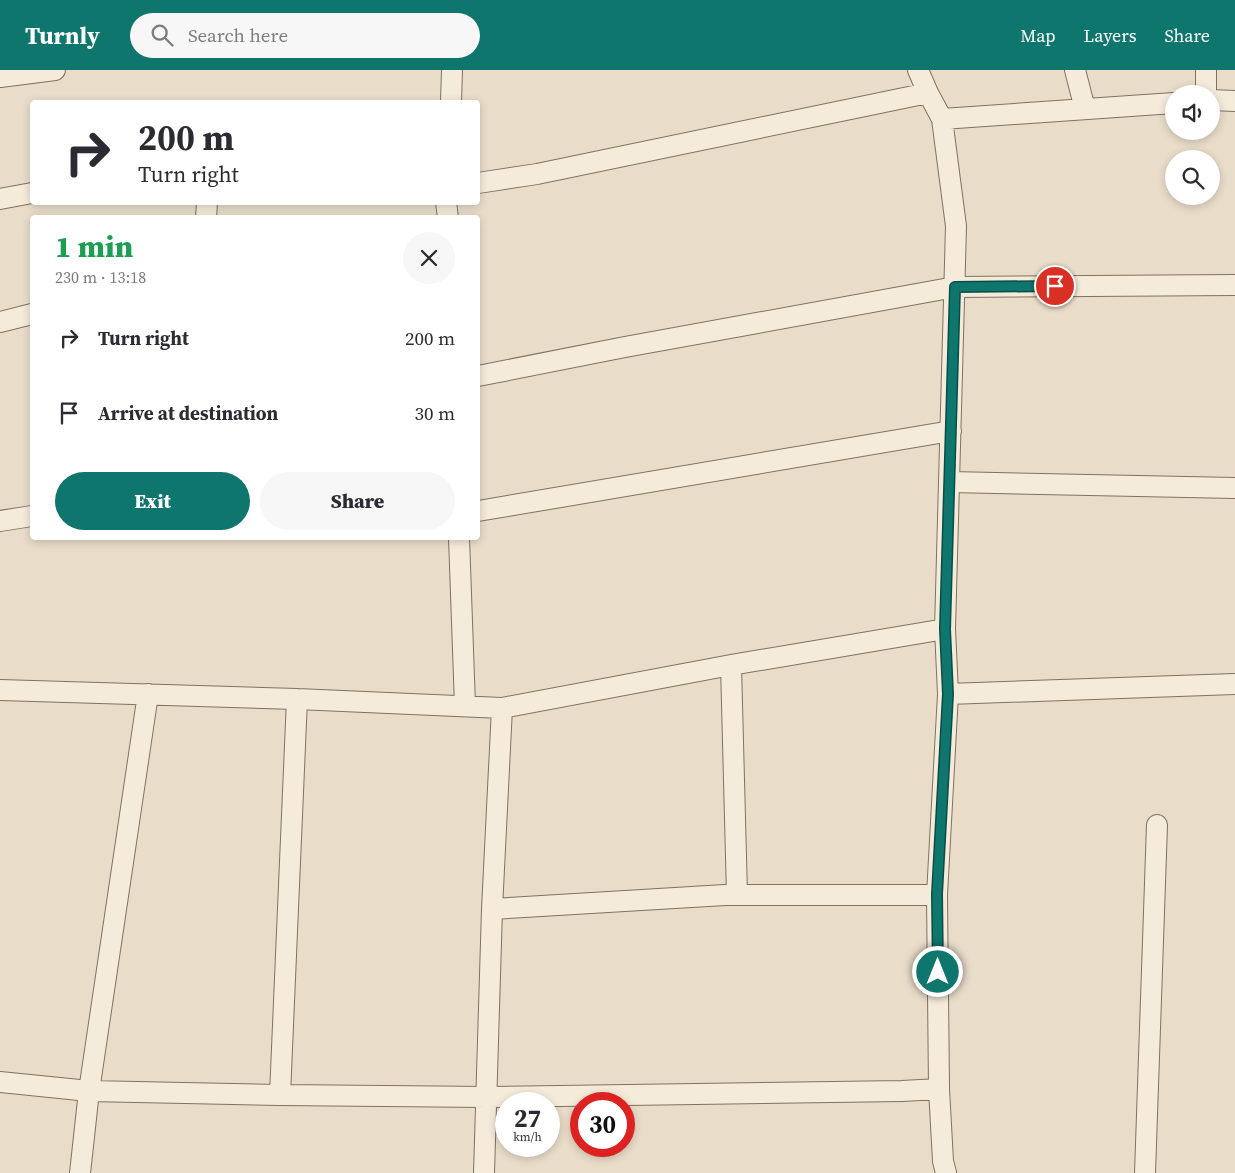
<!DOCTYPE html>
<meta charset="utf-8">
<style>
:root{--surface:#fff;--page:#f7f7f7;--text:#2b2b33;--muted:#7c7c81;--accent:#0f766e}
body{margin:0;font-family:"Source Serif 4",serif;background:var(--page);color:var(--text);height:100vh;display:flex;flex-direction:column;font-size:19px;white-space:nowrap}
*{box-sizing:border-box;margin:0}
p{font-size:16px;color:var(--muted)}
.icon{flex:none;width:28px;height:28px;fill:none;stroke:currentColor;stroke-width:2;stroke-linecap:round;stroke-linejoin:round}
.map{position:relative;flex:1;overflow:hidden}
.sheet{position:absolute;left:30px;top:145px;width:450px;height:325px;display:flex;flex-direction:column;background:var(--surface);border-radius:5px;box-shadow:0 2px 8px #0003}
.sheet>*{flex:none}
.hud{position:absolute;left:30px;top:30px;width:450px;height:105px;border-radius:5px;box-shadow:0 2px 8px #0003;background:#fff;color:var(--text);overflow:hidden}
.controls{position:absolute;left:1165px;top:15px;display:grid;gap:10px}
.controls a{display:grid;place-items:center;width:55px;height:55px;border-radius:50%;background:var(--surface);box-shadow:0 2px 8px #0003;font-size:25px}
.speed{position:absolute;left:495px;top:1022px;display:flex;gap:10px;font-size:25px;font-weight:700;text-align:center}
.speed>*{display:grid;place-content:center;width:65px;height:65px;border-radius:50%;background:var(--surface);box-shadow:0 2px 8px #0003;line-height:1}
.speed small{font-size:12px;font-weight:400}
.speed .limit{border:8px solid #d22;background:#fff;color:#111}
.pin{position:absolute;display:grid;place-items:center;width:42px;height:42px;color:#fff;margin:-21px;border:2px solid #fff;border-radius:50%;box-shadow:0 1px 5px #0007}
.me{position:absolute;width:55px;margin:-28px;rotate:0deg;stroke-linejoin:round;filter:drop-shadow(0 0 4px #0008)}
.turn{display:flex;align-items:center;gap:18px;height:105px;padding:0 25px;font-size:22px}
.turn .icon{width:65px;height:65px;stroke-width:2.5}
.turn b{display:block;font-size:35px;line-height:42px}
.round{display:grid;place-items:center;flex:none;width:52px;height:52px;border-radius:26px;background:var(--page)}
.headline{display:flex;align-items:center;justify-content:space-between;height:85px;padding:0 25px}
h1{font-size:30px;font-weight:800;line-height:38px;color:#1e9e55}
.primary-button{display:flex;gap:10px;margin-top:auto;padding:10px 25px}
.primary-button a{flex:1;height:58px;border-radius:30px;background:var(--accent);color:#fff;font-size:20px;font-weight:800;line-height:58px;text-align:center}
.primary-button a+a{background:var(--page);color:var(--text)}
ul{padding:0;list-style:none}
li{display:flex;align-items:center;gap:15px;height:75px;padding:0 25px}
li div{flex:1}
li b{display:block;font-size:19px}
li em{font-style:normal}
header{display:flex;align-items:center;gap:30px;box-sizing:border-box;height:70px;padding:0 25px;background:var(--accent);color:#fff}
header strong{font-size:24px}
nav{display:flex;gap:28px;margin-inline-start:auto;font-size:18px}
.search{width:350px;height:45px;background:var(--page);display:flex;align-items:center;gap:12px;box-sizing:border-box;padding:0 18px;border-radius:28px;color:var(--muted);font-size:19px}
.map>svg:first-child{display:block}
.lines{fill:none;stroke-linecap:round;stroke-linejoin:round}
.street-casing{stroke:#837060;stroke-width:22}
.street{stroke:#f5ebdb;stroke-width:20}
.route-casing{stroke:#0a4d48;stroke-width:12}
.route{stroke:#0f766e;stroke-width:9}
</style>
<header>
<strong>Turnly</strong>
<div class="search"><svg class="icon" aria-label="search" viewBox="0 0 24 24"><circle cx="10" cy="10" r="6"/><path d="M15 15l6 6"/></svg>Search here</div>
<nav><a>Map</a><a>Layers</a><a>Share</a></nav>
</header>
<div class="map">
<svg width="1235" height="1103" viewBox="0 0 1235 1103">
<rect width="100%" height="100%" fill="#e9ddc9"/>
<g class="lines">
<g class="street-casing">
<path id="street" d="M918 0 928 23 942 49 956 156 945 559 948 624 937 825 939 1019 943 1091 946 1103
M1075 0 1085 39
M1206 0V24
M0 7 55 0
M1211 30 1235 31
M451 32 452 0
M942 49 1174 33
M478 113 537 104 928 23
M0 129 32 123
M446 132 448 148
M206 148 207 132
M0 252 32 244
M478 306 625 277 955 217 1235 215
M950 412 1235 418
M478 441 951 361
M0 451 32 446
M459 468 465 636
M731 595 737 825
M0 620 297 629 502 638 731 595 945 559
M948 624 1235 614
M492 839 725 825H937
M0 1012 89 1021 280 1025 487 1027 902 1021 939 1019
M280 1025 297 629
M80 1103 89 1021 148 624
M484 1103 492 839 502 638
M1145 1103 1157 755"/>
</g>
<use href="#street" class="street"/>
</g>
<g class="lines">
<g class="route-casing">
<path id="route" d="M938 902 937 824 948 624 945 559 955 217 1055 216"/>
</g>
<use href="#route" class="route"/>
</g>
</svg>
<div class="controls">
<a><svg class="icon" aria-label="sound" viewBox="0 0 24 24"><path d="M4 9h4l5-4v14l-5-4H4zM17 9q2 3 0 6"/></svg></a>
<a><svg class="icon" aria-label="search" viewBox="0 0 24 24"><circle cx="10" cy="10" r="6"/><path d="M15 15l6 6"/></svg></a>
</div>
<div class="speed"><div>27<small>km/h</small></div><div class="limit">30</div></div>
<div class="pin" style="left:1055px;top:216px;background:#d93025"><svg class="icon" aria-label="arrive" viewBox="0 0 24 24"><path d="M6 21V4h12l-3 4 3 4H6"/></svg></div>
<svg class="me" style="left:938px;top:902px" viewBox="-20 -20 40 40"><circle r="17" fill="#0f766e" stroke="#fff" stroke-width="3"/><path d="M0-11L8 9 0 5-8 9z" fill="#fff"/></svg>
<div class="hud">
<div class="turn"><svg class="icon" aria-label="right" viewBox="0 0 24 24"><path d="M7 20v-9h11M14 6l5 5-5 5"/></svg><div><b>200 m</b>Turn right</div></div>
</div>
<section class="sheet">
<div class="headline"><div><h1>1 min</h1><p>230 m · 13:18</p></div><a class="round"><svg class="icon" aria-label="close" viewBox="0 0 24 24"><path d="M6 6l12 12M18 6L6 18"/></svg></a></div>
<ul>
<li><svg class="icon" aria-label="right" viewBox="0 0 24 24"><path d="M7 20v-9h11M14 6l5 5-5 5"/></svg><div><b>Turn right</b></div><em>200 m</em></li>
<li><svg class="icon" aria-label="arrive" viewBox="0 0 24 24"><path d="M6 21V4h12l-3 4 3 4H6"/></svg><div><b>Arrive at destination</b></div><em>30 m</em></li>
</ul>
<div class="primary-button"><a>Exit</a><a>Share</a></div>
</section>
</div>
